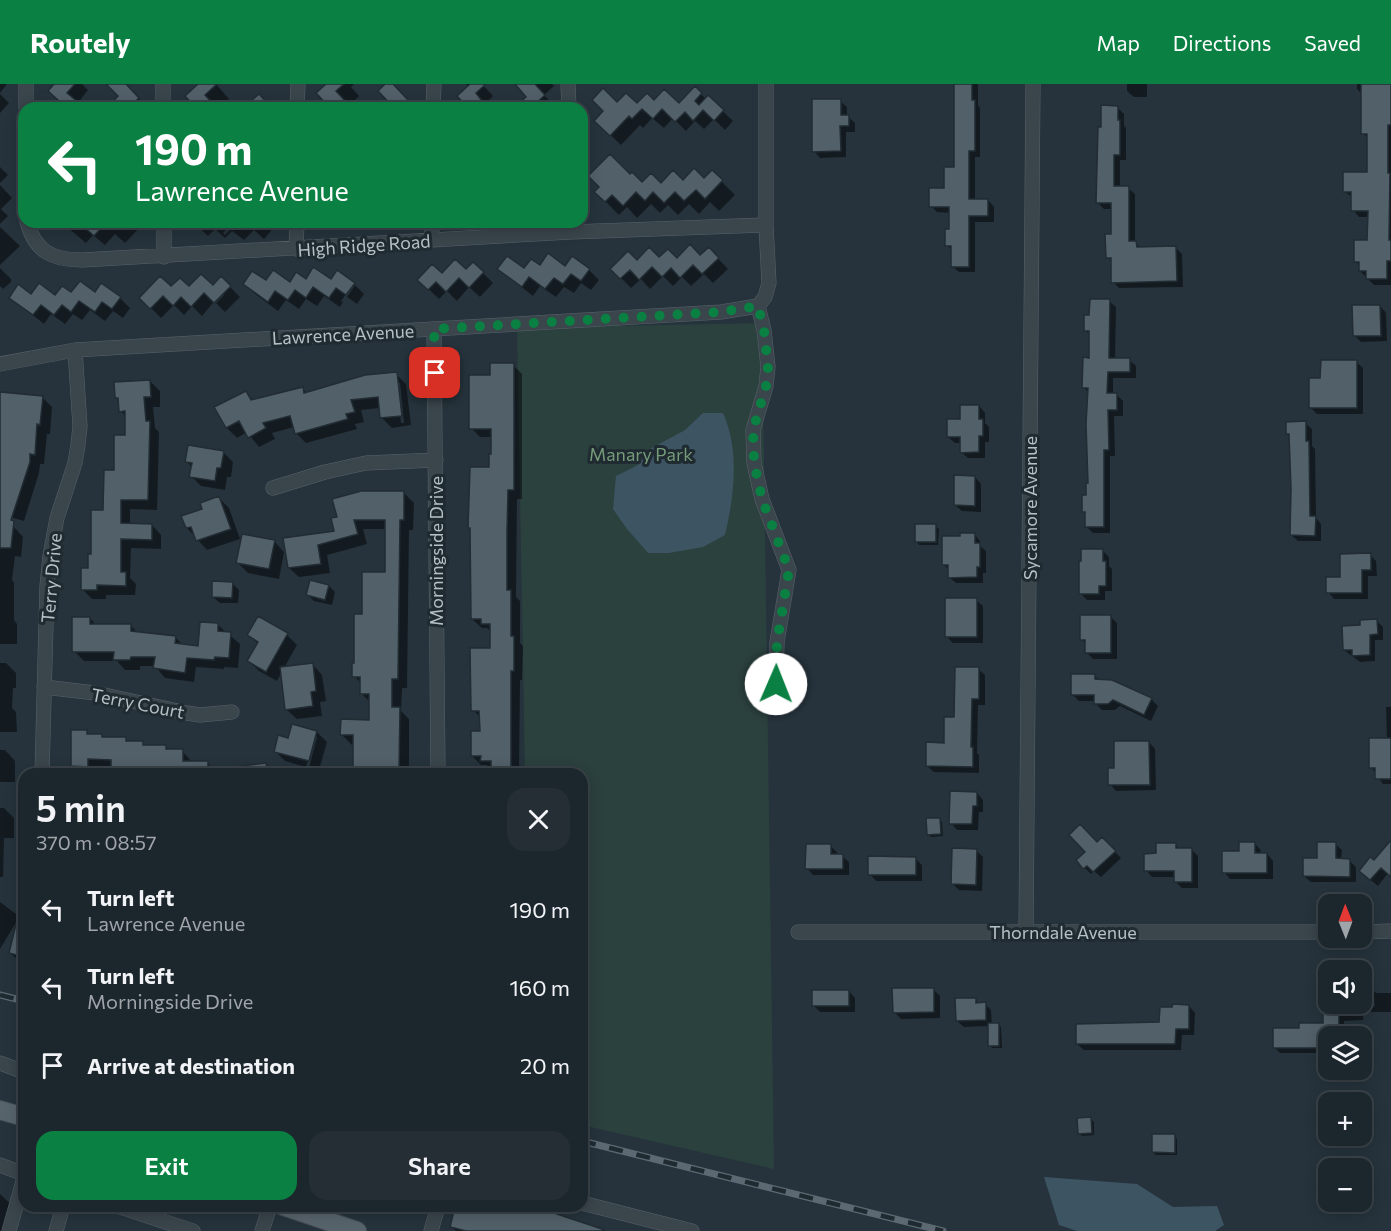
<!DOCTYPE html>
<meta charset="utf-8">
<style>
:root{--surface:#1c262d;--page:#252e35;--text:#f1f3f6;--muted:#a0a5aa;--line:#3a4349;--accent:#0b8043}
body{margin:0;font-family:Commissioner,sans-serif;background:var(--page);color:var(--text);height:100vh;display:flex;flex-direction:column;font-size:22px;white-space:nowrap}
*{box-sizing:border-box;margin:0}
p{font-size:20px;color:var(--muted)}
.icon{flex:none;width:33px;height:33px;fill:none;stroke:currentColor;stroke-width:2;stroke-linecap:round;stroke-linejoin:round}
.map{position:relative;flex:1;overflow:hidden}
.side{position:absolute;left:18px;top:684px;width:570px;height:444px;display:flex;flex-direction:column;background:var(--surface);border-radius:18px;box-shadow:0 3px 15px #0003,0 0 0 2px var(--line)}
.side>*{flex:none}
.guide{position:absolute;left:18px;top:18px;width:570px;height:126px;border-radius:18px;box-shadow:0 3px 15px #0003,0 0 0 2px var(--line);background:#0b8043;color:#fff;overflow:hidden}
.needle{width:39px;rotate:359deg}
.fabs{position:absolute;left:1318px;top:810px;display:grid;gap:12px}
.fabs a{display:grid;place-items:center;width:54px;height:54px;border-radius:12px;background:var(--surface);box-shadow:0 3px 15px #0003,0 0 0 2px var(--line);font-size:30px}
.pin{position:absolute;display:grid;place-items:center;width:51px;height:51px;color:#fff;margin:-26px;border-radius:12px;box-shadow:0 3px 9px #0006}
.me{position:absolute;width:66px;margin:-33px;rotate:1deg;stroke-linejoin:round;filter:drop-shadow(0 0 4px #0008)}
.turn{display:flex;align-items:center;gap:21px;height:126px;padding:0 18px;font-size:27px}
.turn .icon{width:78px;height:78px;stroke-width:2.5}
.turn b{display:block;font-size:42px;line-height:51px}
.round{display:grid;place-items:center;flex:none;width:63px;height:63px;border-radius:18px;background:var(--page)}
.headline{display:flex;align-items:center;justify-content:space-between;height:102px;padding:0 18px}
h1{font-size:36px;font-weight:600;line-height:45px}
.button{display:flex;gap:12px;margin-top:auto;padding:12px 18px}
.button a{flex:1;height:69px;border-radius:18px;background:var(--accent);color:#fff;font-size:24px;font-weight:600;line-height:69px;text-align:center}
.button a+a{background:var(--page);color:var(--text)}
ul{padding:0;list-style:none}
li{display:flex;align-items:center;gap:18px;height:78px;padding:0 18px}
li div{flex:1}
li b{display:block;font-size:22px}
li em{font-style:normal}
header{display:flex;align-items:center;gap:36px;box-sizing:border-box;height:84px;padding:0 30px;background:var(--accent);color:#fff}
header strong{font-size:28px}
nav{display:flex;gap:33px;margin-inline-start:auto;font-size:21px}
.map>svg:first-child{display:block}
.green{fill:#2b413e}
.water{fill:#3d5463}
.shadow{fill:#0007;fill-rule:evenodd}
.building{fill:#526069;stroke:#212c33;stroke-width:1.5}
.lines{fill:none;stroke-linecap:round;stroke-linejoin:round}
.minor-casing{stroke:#58636a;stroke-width:15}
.major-casing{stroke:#434e55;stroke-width:20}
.minor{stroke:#3a454c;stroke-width:14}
.major{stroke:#58646c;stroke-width:18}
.rail-casing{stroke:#5c6973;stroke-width:7}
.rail{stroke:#1f2a31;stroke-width:4.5;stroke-dasharray:14;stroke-linecap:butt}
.route{stroke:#0b8043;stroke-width:10;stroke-dasharray:0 18}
.labels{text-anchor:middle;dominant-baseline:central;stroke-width:6;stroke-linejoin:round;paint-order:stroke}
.street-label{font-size:18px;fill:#b6c0c7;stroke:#1f2a31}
.park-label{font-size:18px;fill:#769b79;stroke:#1f2a31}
</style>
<header>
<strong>Routely</strong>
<nav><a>Map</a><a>Directions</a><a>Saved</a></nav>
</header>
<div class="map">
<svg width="1391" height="1147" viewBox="0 0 1391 1147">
<rect width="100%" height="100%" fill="#26333c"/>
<path class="green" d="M762 239 774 1085 582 1041V690H525L517 244Z"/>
<path class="water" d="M703 329H723C740 367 734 412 725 451L703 463 669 469H648L627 445 613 425 616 392 638 381 648 366 685 346Z
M1044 1093 1137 1100 1173 1123 1217 1122 1224 1141 1215 1147H1077L1059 1141Z"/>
<path class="shadow" d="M0 0H7L0 9Z
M56 0H82L88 6 77 20 81 24H54L60 18Z
M112 0H124L148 24H114L120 12Z
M196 0H216L229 15 219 24H198V2Z
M329 0H354L351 3 359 12 349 22 351 24H332Z
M387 0H391L414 24H388L392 20Z
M466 0H482L493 12 485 20 488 24H471L469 3Z
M517 0H552L554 2 544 11 556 24H519L528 13Z
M955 0H978V21L980 24V73H975V116H988L994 123V138H975V188H959L952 182V167L947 161 951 146V129L937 128 931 122 945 106 955 85Z
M1127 0H1147V13H1134L1127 7Z
M1357 0H1391V201H1374L1360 187V182L1355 177 1369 157V133H1359L1353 126V114L1344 107 1368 89V55L1363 49V11L1357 5Z
M695 4 706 15 708 13 733 37 725 46 714 35 704 45 695 37 686 47 673 34 664 44 652 34 643 44 640 41 621 61 596 37 617 20 637 22 654 18 679 21Z
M0 10 9 19 0 29Z
M840 17 847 23V32L855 39V48H846V73L820 74 814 67Z
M1117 23 1124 30V41L1126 44V76H1120V104H1128L1135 110V158L1141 164 1175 163 1182 170 1183 203 1119 204 1113 198 1112 178 1108 173 1112 151V125H1104L1098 119 1102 45Z
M0 83 8 91 0 99Z
M712 88 735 111 719 127 710 118 699 130 689 120 678 131 668 121 660 129 651 120 637 134 627 123 619 131 596 108 630 92 642 100 661 101 704 96Z
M0 101 12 114 1 125 8 132 0 140Z
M61 138H143L144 139 125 159 115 150 105 161 93 151 86 159Z
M193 138H233L223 149 225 151 237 138H275L277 140 264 155 254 146 244 156 232 147 225 154 215 145 208 152Z
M352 138H362L358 143Z
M392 138H400L397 142Z
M0 143 20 162 0 181Z
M709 165 728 185 713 199 704 190 691 202 682 193 673 202 663 192 650 205 641 195 631 204 612 185 637 178 701 173Z
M474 180 493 199 480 213 469 203 457 217 447 207 439 215 419 196 466 187Z
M540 183 589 186 599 196 591 206 581 199 574 209 564 203 556 213 540 202 533 212 499 185 524 186Z
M0 184 11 195V198L3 205 0 202Z
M221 194 240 213 225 228 216 219 224 211 222 208 202 232 192 222 184 231 174 221 161 234 141 214 171 204 213 203Z
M306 197 353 200 341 217 343 218 340 223 324 212 317 222 306 215 299 225 286 216 278 227 255 210 245 200H290Z
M355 201 364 210 357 220 347 213Z
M72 211 120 214 130 224 123 234 113 227 105 237 90 226 82 236 73 230 65 240 51 230 44 240 11 214 55 213Z
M1109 217 1116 223 1115 276H1129L1136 282V294H1113V311H1117L1123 317V332H1114L1115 372H1110V449H1093L1087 443V430L1084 427 1089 400V309L1084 304 1090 275V251L1085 246 1091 233Z
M1380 222 1386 229 1387 257 1361 258 1355 252Z
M1356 278 1363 284V330H1317L1310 323 1322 296Z
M513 281 522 290V415H517L516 513 520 517V559L523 562 522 596H520L519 690H492L487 681H481L472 672 481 649V634L473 626 491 566V548L487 544H482L472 535 490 385 492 353H480L471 344 492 292Z
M396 290 406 300 411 341 392 344 381 333 380 324 361 326 364 338 355 340 357 345 306 359 296 349 294 343 272 349 275 355 259 363 247 348 237 354 227 344 216 324 246 309 254 317 302 304 308 310ZM397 299H400L404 339H401Z
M150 297 160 307V323H153L155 344 159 348 157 426 130 425V441H152L161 451V465L131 464 130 494 136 500 135 511H106V515H92L82 505 126 353V333L121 327 120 318 116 313Z
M42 313 52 323 50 350H47L44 380H40L39 389 24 437 0 430V328Z
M979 322 985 329V339L989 343V358H985V374H968L961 368V359H955L948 353Z
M1305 339 1312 345V362L1315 365 1316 434 1321 440V457H1298L1291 451V353L1287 350Z
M223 368 233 378 231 393H227L225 406 201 402 191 392 192 383 186 377Z
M975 393 981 400V428L962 427 955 421Z
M404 409 414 419 413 446H409L407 604H402L401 627 409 635V690H361L355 684V661H352L342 651 370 637V618L361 609 362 600 354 592 363 532 386 489 387 445H363L367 460 327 471 330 489 299 493 289 484 285 456 336 448 333 435Z
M219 414 229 424 240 455 207 466 187 444Z
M0 441 13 442 23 453 21 473 15 472 12 496 14 498V536L17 540V560H0Z
M936 442 939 445 938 461H919L917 458Z
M974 450 980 457V462L986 467V489H983V499H956L949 493V486L943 480 962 453Z
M274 457 284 468 279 495 248 489 238 479Z
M1102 466 1109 473V482L1112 485V507H1105V516H1087L1080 509Z
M1370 471 1376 477 1377 492H1368V515H1334L1328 508 1342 494Z
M232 499 239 506 238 519H220L213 513Z
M329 502 335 508 332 521 314 517 308 511Z
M976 516 983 522V559H953L947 553Z
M1111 533 1117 539V575H1093L1087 569V561L1082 556Z
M90 534 97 542 130 541 138 549 175 553 184 562 200 564 218 541 240 560 238 584 224 583V585L196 583 194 598 165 594 155 582H140V586H125L117 577H84L74 567Z
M258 534 287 551 297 561 284 584 312 580 322 591 326 617 320 618 322 632 297 635 286 625 282 588 277 597 259 587 249 577 258 560 249 551Z
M1377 537 1383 543V556H1375V577L1360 578 1344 566 1362 543Z
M0 579H6L16 589V604H13L12 624 16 628 17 648H0Z
M978 585 985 591V621H978L977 669 979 671V689L934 688 927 682 945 660Z
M1095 592 1100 597 1151 615 1158 622 1151 637 1120 622 1115 626H1102L1096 620V617H1079L1072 610Z
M1386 623H1391V700H1383L1371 683 1387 656Z
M293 642 317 648 327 658 319 686 309 684 317 653H314L306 683 285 677 275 667 290 655Z
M86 648 90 651H102L105 655H125L129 658 142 659 146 663H166L170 666 182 667 192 678 207 679 211 682H223L226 686 266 680 276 690H114L113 685H97V690H81L72 682Z
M1149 658 1155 665 1156 706 1116 707 1110 700Z
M0 666H5L15 677V698H0Z
M977 709 983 716V728H979L978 746H957L951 739Z
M0 724H4L14 734V754H4L3 793H0Z
M939 735 942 738 943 752 931 753 928 750Z
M1102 755 1121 774 1101 793 1094 787 1091 790 1078 777Z
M1254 759 1261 766 1260 770H1267L1273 777V795H1230L1224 788 1241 769Z
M1391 759V792L1388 789 1378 802 1367 793 1374 778Z
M1335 760 1342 766 1341 776H1349L1356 783V798H1311L1304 792Z
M1176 761 1180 765H1191L1198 772V804H1182L1176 798V793H1152L1146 786 1157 771Z
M830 762 837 768V772H842L849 778V791H813L807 784Z
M976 766 983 773 982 807 959 806 953 800Z
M915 774 922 781V797H876L870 790Z
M0 818 24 836V878L18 876 10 869 17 837 0 865Z
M933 905 940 912V934L901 935 894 928Z
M1362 906H1373L1376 909H1391V928H1363V936L1344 937V952H1329V969H1280L1274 963 1301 946 1325 940V917H1329V920H1362Z
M849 907 855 914V928H820L813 921Z
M975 915 980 920H985L991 926 992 941H999L1001 943 1002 964H992L990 961 989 942 964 943 957 937Z
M1189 922 1195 929 1194 951H1182L1181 966H1084L1077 960 1161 940Z
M1091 1035 1094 1038V1051L1082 1052 1079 1049Z
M1175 1052 1177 1055V1071H1156L1153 1068Z
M0 1110 16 1125 15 1147H0Z
M456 1122H528L606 1147H456L452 1143Z"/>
<path class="building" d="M54 0H75L67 9 78 18 72 24H52L59 17 48 7Z
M106 0H126L139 14 129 24H107L118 12Z
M198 0H217L205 11 217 24H196L185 12Z
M326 0H344L336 7 352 24H330L316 9Z
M385 0H393L410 18 404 24H394L378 7Z
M470 0H486L476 9 483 18 476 24H468L457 12Z
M515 0H535L545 11 531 24H513L526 13Z
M954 0H972V16H975V67H969V115H988V132H969V183H951V162H945V145H949V123H929V104H944V83H954Z
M1361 0H1391V41H1388V89H1390L1389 156H1391V177H1387V195H1366V187H1359V178H1354V156H1367L1368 127H1351V108H1343V88H1367V50H1361Z
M695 2 702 9 695 17 699 21 708 11 724 26 714 37 703 26 693 37 685 28 675 38 662 25 653 35 642 25 632 35 629 32 610 52 594 37 603 27 592 16 603 4 617 18 626 9 637 19 647 9 654 16 664 5 679 19Z
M259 10 272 24H243Z
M812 15H841V31H849V42H840L841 67 812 68Z
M1101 21 1118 22V36H1120V71H1114V102H1129V157H1136L1137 163 1176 162 1177 197 1111 199V174H1106L1105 150H1111V119H1096L1098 43H1101Z
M610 70 630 90 632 88 642 98 651 89 661 99 673 86 683 96 694 84 704 94 712 86 723 96 705 115 696 106 684 117 675 108 664 119 653 108 645 117 636 108 623 122 612 111 605 118 594 108 599 103 588 92Z
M78 138H107L94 152Z
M690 160 700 171 709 163 719 174 702 190 693 181 680 194 671 184 662 193 652 183 639 196 630 186 620 195 610 185 628 167 637 176 649 163 659 173 668 165 677 174Z
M548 169 565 182 572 172 590 185 581 197 571 190 563 200 554 194 545 205 529 193 522 203 497 185 507 172 524 184 531 175 540 181Z
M455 175 466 185 473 178 484 188 469 204 459 194 446 208 436 198 428 206 417 196 432 180 442 189Z
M313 183 331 195 337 186 355 199 346 211 336 204 329 214 313 203 306 214 295 206 288 216 275 207 268 218 243 200 252 187 266 196 273 186 290 198 296 188 306 195Z
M201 190 213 201 221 192 231 202 214 219 204 209 191 223 181 213 173 222 163 212 150 225 139 214 160 192 171 202 180 194 189 202Z
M80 197 95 208 101 199 121 213 112 225 102 218 95 228 79 217 71 228 62 221 54 231 41 221 33 231 9 214 18 200 31 210 39 199 55 211 62 202 71 208Z
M1090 215H1110L1109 274H1130V288H1108L1107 309H1117V326H1108L1109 366H1104V443H1085V428H1082V411H1086V399H1088L1086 340 1088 304H1082L1083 273 1089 274V247H1084V231H1089Z
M1352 221H1380L1381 252H1353Z
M1321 276H1357V324H1309V294H1320Z
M490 279H514V406H508L507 448V506H511V552H514V587H511V690H491V677H480L481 672H471V647H480L479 627H471L470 564H490V540H481V535H471L470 444H468L470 383H489V370H491V345H469V291H490Z
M397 288 402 332 380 334 378 313 351 316 355 328 346 330 348 335 295 350 290 332 263 339 266 344 248 354 239 337 226 344 214 323 246 307 251 316 303 303 304 309 365 291Z
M150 296 151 313H144L146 337H150L148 416H121V439L152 440V456L121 455V488H126V502L97 501V506H81V484H88V470H91V426H103L104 386H114V351H125V327L119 328 118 314H115L114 298Z
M0 308 43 312 40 341 37 340 35 371 30 370V378L11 436 14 437 11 464H0Z
M960 321H979V335H983V352H979V368L960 369V353H947V335H960Z
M1306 337V357H1309L1310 432H1316L1315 452 1290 451 1291 404 1289 350H1286V338Z
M188 361 224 367 221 384H217L215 397 189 393 192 379 185 378Z
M954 391 975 392V422L954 421Z
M361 407H404V436H400L398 595H392V623H400L399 689 393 690H359V685H353V651H340L341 635 369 636V610H360V593H352V579H354V530H362V488H385V436H354L358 450 318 461 321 480 288 484 283 454 334 447 331 434 337 433 332 415Z
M219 412 231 445 196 457 191 443 186 444 181 432 202 425 200 419Z
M915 440H936V458H915Z
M960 449H975V459H980V483H977V493L948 494V481H942V452H960Z
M242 450 275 456 269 485 236 479Z
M1081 465H1103V477H1106V502H1099V510H1079V477H1081Z
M1371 469V486H1362V509H1326V493H1340V470Z
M310 496 329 501 325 516 306 511Z
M212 497 233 498 232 514 212 513Z
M945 514H977V553H945Z
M1080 531H1111V569H1085V556H1080Z
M258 532 288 549 266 588 247 577 258 558 247 551Z
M72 533H90V540H131V547L176 552 175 559 198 562 200 538 218 539V547L231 548 229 574 215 573 214 576 187 574 185 589 153 584 155 573H131L130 576H113L114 568H72Z
M1377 535 1378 550 1370 551V571L1352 572V566H1343L1342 542 1360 541V536Z
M313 579 316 607 311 608 313 622 285 626 280 583Z
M955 583H979V615H972L971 663H973V683L926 682V658L944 659V633H954Z
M1071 590H1095V595L1112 596 1152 614 1144 631 1113 616 1108 620H1094V611H1071Z
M292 640 317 647 309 677 274 668 278 651 288 654Z
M71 646H87V650H102V653H126V657H143V661H166V665H183V677H208V690H152V683H129V690H111V676L88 675V683L71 682Z
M1369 654H1391V695H1375V684H1369Z
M1114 657H1149L1150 701H1108V684H1114Z
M266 679 268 690H235L234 683Z
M950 707 977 708V722H973L972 740H949Z
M926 734H940L941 750 927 751Z
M1080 740 1097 758 1102 753 1116 767 1093 788 1087 782 1083 785 1076 776 1085 768 1069 751Z
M1391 756V793L1381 784 1370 796 1359 787 1370 773 1374 776Z
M1239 758H1255V769H1267V789H1222V767H1239Z
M1317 758H1336V774L1350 775V793L1303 792V774H1317Z
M1156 759H1176V764H1192V798H1174V787H1144V770L1156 769Z
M806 760H831V770H843V785H805Z
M952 764 977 765 976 801 951 800Z
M868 772 916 773V791H868Z
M20 824H24V873L9 869Z
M892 904H934V928L893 929Z
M1362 905H1373L1374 922 1362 923Z
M812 906H849V922H812Z
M955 914H976V919L986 918V936L956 937Z
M1173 920 1189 921V945H1176L1175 960H1076V940L1159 938 1160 923H1172Z
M1323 920H1358V931H1339V952H1329V964H1273V944H1299V939H1323Z
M988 939H999V962H988Z
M1091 1033 1092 1049 1078 1050 1077 1034Z
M1152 1050H1175V1069L1152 1068Z
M455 1122H533L602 1145V1147H466L450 1143Z"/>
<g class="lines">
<g class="minor-casing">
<path id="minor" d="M163 0V24
M568 0 569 24
M26 24V0
M297 24 298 0
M433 24 434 0
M27 138C35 168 53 176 82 176L571 148 766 141
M164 138V173
M432 156V138
M296 165 297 138
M758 222 764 246 768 283 766 302 753 346 754 379 762 415 789 486 777 558 776 600
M758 222 765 213 769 199 766 141V0
M434 245 438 690
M0 280 75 266 721 228 758 222
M273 404 325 388 366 379 436 376
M44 603 95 609 187 629 200 631 232 628
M42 690 47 502 50 472 57 434 75 379 78 361 80 342 75 266
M798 848H1329
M1026 848 1033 0
M1362 848 1391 847
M0 979 24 988
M0 1081 24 1090
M582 1119 692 1147
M117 1122 193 1147
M9 1147 24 1094
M56 1147 63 1122
M262 1147 270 1122
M431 1147 438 1122"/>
</g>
<g class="major-casing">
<path id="major" d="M0 1026 24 1033
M283 1122 357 1147"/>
</g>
<use href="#minor" class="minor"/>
<use href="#major" class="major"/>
<g class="rail-casing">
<path id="rail" d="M0 911 24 917
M582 1057 943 1147"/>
</g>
<use href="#rail" class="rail"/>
</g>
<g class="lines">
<path class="route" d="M435 289 434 245 721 228 758 222 764 246 768 283 766 302 753 346 754 379 762 415 789 486 777 558 776 600"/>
</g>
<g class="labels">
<g class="street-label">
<text transform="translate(364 161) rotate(-4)">High Ridge Road</text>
<text transform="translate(343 250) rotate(-3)">Lawrence Avenue</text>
<text transform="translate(1030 424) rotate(-90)">Sycamore Avenue</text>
<text transform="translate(436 467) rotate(-90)">Morningside Drive</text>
<text transform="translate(51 494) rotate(-85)">Terry Drive</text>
<text transform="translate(138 619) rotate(11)">Terry Court</text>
<text x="1063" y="848">Thorndale Avenue</text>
</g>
<g class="park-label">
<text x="641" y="370">Manary Park</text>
</g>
</g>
</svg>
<div class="fabs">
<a><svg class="needle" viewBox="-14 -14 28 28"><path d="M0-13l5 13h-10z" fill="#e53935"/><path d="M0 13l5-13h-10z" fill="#a0a5aa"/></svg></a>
<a><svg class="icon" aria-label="sound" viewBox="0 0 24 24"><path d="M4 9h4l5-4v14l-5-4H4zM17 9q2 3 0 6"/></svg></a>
<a><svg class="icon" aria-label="layers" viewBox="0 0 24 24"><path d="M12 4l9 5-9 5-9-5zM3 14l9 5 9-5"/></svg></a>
<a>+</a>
<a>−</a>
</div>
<div class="pin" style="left:435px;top:289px;background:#d93025"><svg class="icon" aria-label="arrive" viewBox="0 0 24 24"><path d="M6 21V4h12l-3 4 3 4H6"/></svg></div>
<svg class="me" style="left:776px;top:600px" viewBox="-20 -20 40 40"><circle r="19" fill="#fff"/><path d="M0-13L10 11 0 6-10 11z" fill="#0b8043"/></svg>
<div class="guide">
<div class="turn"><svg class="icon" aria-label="left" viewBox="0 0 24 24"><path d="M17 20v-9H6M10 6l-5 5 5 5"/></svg><div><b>190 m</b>Lawrence Avenue</div></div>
</div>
<section class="side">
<div class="headline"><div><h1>5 min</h1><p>370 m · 08:57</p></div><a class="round"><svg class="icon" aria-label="close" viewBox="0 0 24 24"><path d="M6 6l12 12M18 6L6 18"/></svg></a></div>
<ul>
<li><svg class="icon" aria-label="left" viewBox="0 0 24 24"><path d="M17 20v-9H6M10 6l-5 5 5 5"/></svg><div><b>Turn left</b><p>Lawrence Avenue</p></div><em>190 m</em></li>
<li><svg class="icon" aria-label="left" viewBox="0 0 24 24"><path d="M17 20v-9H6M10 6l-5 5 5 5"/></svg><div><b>Turn left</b><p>Morningside Drive</p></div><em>160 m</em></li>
<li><svg class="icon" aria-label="arrive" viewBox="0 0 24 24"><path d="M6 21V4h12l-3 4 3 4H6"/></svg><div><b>Arrive at destination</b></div><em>20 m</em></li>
</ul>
<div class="button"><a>Exit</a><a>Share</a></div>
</section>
</div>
